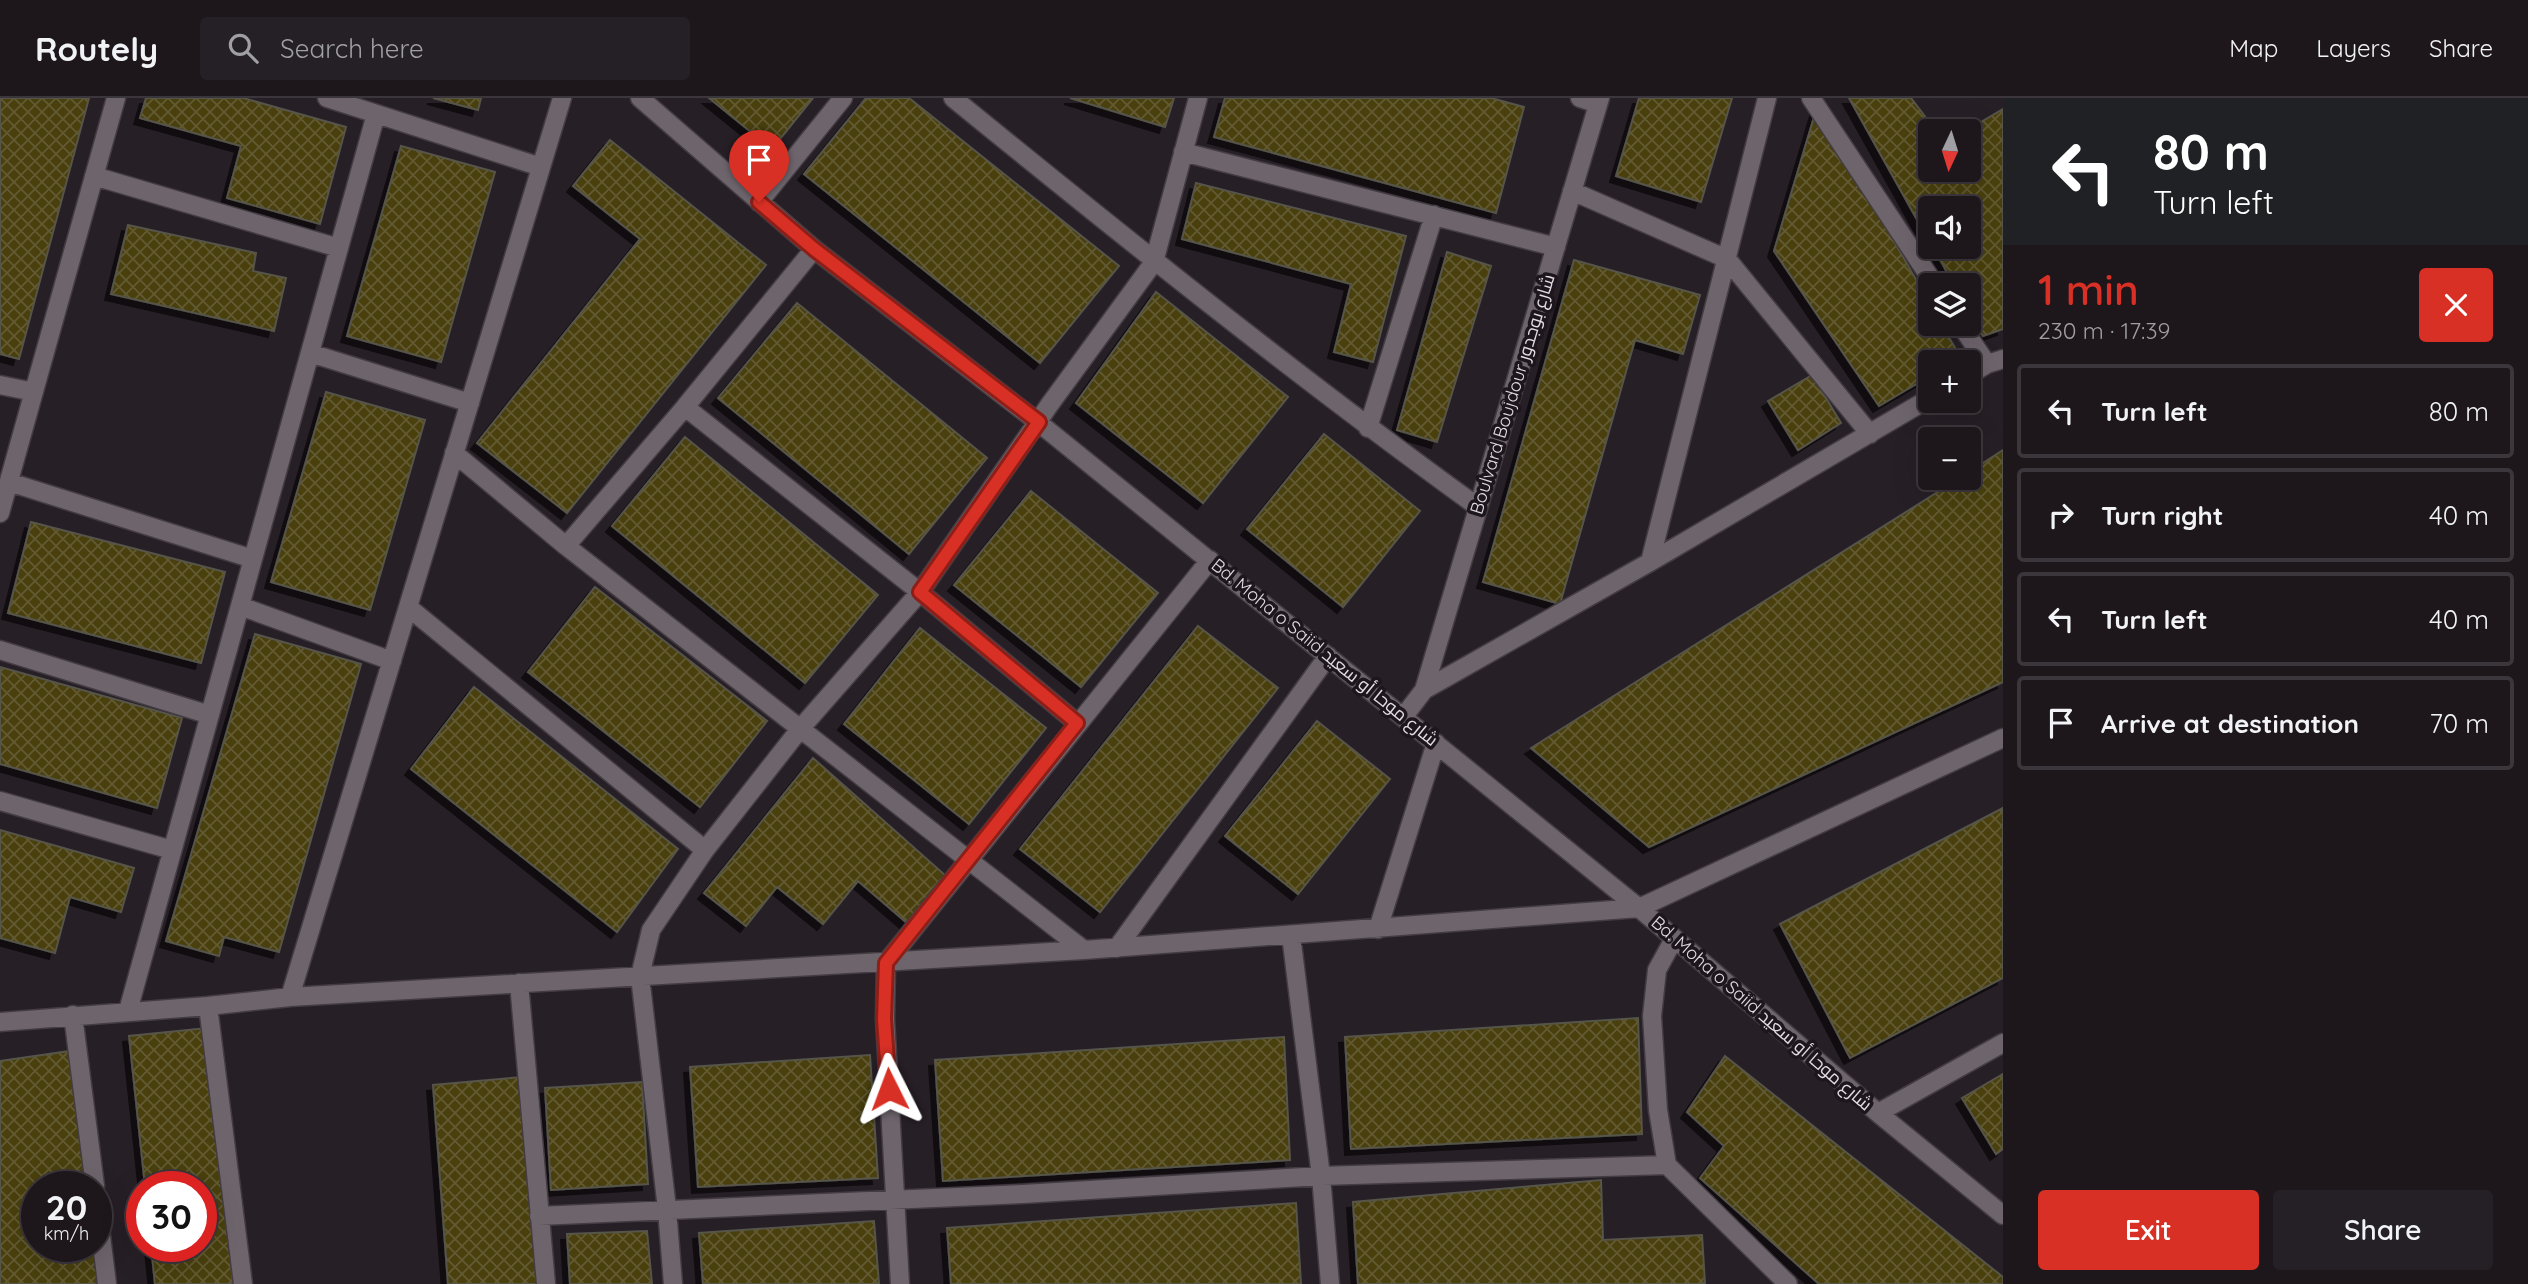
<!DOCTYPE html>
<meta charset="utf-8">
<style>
:root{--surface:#1d171c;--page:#252025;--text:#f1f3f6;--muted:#a09fa3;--line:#3b363b;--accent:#d93025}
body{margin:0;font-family:Quicksand,Cairo,sans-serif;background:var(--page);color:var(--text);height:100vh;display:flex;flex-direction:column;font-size:26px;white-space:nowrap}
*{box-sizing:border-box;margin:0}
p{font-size:23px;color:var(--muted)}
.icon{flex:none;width:38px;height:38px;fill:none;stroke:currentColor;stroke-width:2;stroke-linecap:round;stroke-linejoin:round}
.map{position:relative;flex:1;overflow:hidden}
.details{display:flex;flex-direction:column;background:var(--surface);width:525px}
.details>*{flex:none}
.guide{background:#202124;color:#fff;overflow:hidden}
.needle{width:46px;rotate:184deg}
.controls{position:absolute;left:1918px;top:21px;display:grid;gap:14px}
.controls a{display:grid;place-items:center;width:63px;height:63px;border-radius:7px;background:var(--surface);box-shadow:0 7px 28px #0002,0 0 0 2px var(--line);font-size:35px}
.speed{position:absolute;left:21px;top:1073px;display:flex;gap:14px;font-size:35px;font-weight:700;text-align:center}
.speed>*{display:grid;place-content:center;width:91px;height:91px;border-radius:50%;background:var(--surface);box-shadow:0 7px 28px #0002,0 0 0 2px var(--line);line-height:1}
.speed small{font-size:18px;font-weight:400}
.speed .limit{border:10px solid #d22;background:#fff;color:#111}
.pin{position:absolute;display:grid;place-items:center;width:60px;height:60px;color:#fff;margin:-72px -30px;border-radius:50% 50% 50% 0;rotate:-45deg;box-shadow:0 0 7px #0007}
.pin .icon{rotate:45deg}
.me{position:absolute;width:77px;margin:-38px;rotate:357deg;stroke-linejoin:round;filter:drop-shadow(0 0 5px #0008)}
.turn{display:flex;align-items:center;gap:24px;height:147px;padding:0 35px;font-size:32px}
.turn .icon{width:91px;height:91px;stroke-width:2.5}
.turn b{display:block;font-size:49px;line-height:60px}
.round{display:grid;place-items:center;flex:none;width:74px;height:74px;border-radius:7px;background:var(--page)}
.overview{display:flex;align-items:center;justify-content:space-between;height:119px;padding:0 35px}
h1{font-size:42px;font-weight:600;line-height:52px;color:var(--accent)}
.cta{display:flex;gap:14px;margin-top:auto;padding:14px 35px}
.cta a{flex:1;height:80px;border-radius:7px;background:var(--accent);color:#fff;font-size:28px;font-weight:600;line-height:80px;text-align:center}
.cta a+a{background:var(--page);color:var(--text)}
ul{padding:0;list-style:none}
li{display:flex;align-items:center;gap:21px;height:94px;margin:0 14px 10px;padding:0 21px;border:4px solid var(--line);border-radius:7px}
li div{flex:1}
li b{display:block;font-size:26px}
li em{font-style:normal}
header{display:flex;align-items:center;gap:42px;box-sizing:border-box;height:98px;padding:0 35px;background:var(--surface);border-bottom:2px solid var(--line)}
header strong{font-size:33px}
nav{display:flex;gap:38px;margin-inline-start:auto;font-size:24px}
.search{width:490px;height:63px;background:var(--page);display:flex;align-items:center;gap:18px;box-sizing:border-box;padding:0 24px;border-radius:7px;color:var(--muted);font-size:26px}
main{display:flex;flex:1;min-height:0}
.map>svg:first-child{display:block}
.building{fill:url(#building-cross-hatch);stroke:#565449;stroke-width:2;filter:url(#shadow)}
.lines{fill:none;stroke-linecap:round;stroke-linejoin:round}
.minor-casing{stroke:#433c42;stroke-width:21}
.minor{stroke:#6e656c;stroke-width:18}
.route-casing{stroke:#8d1f18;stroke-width:18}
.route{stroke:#d93025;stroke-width:12}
.labels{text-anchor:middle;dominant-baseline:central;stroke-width:7;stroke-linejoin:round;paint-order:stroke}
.street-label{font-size:18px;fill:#e3dde2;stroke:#1d161c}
</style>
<header>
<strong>Routely</strong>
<div class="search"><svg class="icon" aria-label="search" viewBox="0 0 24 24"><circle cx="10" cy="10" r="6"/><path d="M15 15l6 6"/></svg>Search here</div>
<nav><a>Map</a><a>Layers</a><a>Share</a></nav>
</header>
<main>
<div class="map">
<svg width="2003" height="1186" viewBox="0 0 2003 1186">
<defs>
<pattern id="building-cross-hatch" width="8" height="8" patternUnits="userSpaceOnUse" patternTransform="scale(1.75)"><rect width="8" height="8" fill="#483f10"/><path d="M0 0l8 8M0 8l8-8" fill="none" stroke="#625a32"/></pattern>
<filter id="shadow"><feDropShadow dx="-6" dy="6" stdDeviation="0" flood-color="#0009"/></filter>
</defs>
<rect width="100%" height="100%" fill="#271f26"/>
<path class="building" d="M0 0H89L19 261 0 256Z
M146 0H243L346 29 320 126 227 100 241 48 140 20Z
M433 0H481L478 12Z
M709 0H813L772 51Z
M866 0H909L1119 168 1040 265 804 76Z
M1070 0H1174L1165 29Z
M1225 0H1491L1524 9 1496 115 1214 39Z
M1639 0H1732L1701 104 1616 78Z
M1849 0H1911L1936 33H1930V72H1969V33H1966L2003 11V231L1983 238 1969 214V187H1954L1933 149H1969V110H1930V145Z
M1817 9 1930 206V226H1941L1961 260 1954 264H1930V278L1879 308 1774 153Z
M610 42 766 167 567 415 477 345 640 141 573 88Z
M401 48 495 74 441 264 347 238Z
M1196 85 1406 138 1373 264 1334 254 1351 186 1182 141Z
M128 127 256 155 253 173 286 180 274 233 111 196Z
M1447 154 1491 168 1437 344 1397 332Z
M1574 162 1700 197 1683 256 1635 242 1560 506 1483 484Z
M1156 194 1288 299 1203 405 1076 305Z
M797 205 987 360 909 456 718 300Z
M1812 277 1841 325 1798 352 1768 303Z
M326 294 425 322 370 512 271 484Z
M1324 336 1420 413 1343 509 1247 431Z
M685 339 878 497 805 585 612 428Z
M2003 352V584L1649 749 1531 650 1960 380H1969V374Z
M1031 393 1158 495 1081 589 954 487Z
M31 424 225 474 201 565 8 515Z
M595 489 767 623 700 709 528 574Z
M1198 528 1278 590 1100 814 1020 751Z
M920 530 1046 630 969 726 844 626Z
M255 536 361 566 279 854 224 839 219 858 166 843Z
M0 569 182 620 157 710 0 666Z
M474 589 678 751 617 834 411 671Z
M1317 623 1390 681 1298 796 1225 738Z
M813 660 946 778 907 825 858 783 823 826 777 789 746 828 704 795Z
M2003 710V880L1850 960 1780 826Z
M0 732 134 770 121 814 70 799 55 855 0 840Z
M1638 920 1642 1036 1351 1051 1345 939Z
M207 930 233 1186H155L151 1148H201V1088H145L129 938Z
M1284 939 1290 1062 943 1083 935 962Z
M70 953 89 1088H37V1148H96L102 1186H0V963Z
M870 957 878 1080 698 1089 690 969Z
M1725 958 2003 1179V1186H1819L1700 1080 1724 1048 1687 1014Z
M2003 976V1051L1996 1056 1962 1000Z
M522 979 540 1186H448L433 987Z
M642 984 648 1086 551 1092 545 990Z
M1601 1082 1603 1142 1702 1137 1705 1186H1358L1353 1104Z
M1296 1105 1301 1186H951L947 1130Z
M874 1123 879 1186H703L699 1135Z
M647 1133 652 1186H570L567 1136Z"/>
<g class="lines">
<g class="minor-casing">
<path id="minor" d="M327 0 541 69
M640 0 814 151 1039 325 1639 810 1878 1015 2003 1117
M953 0C1125 140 1298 279 1478 409
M1580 0 1598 6
M1811 0 1935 187
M1183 54 1556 149
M94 78 339 150
M1572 93 1727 161 1870 336
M759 104 843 0
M1960 226 1987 266
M310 255 470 305
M1969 277 1987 266 2003 261
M0 287 34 294
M685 309 920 494 1077 625
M1368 330 1434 117
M454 355 566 448 1084 852
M9 384 253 461
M0 415 116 0
M566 448 685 309 814 151
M1650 464 1767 0
M240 508 392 563
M408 509 705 752
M0 552 210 617
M1424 592 1600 0
M1404 618 1424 592 1650 464 1930 300
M0 703 172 752
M1378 831 1436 645
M1291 837 1321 1078 1330 1186
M1674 841 1657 872 1652 918 1658 1012 1667 1067 1788 1186
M1117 850 1328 558
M519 885 546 1186
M290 899 562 0
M208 908 243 1186
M128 913 376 16
M73 917 95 1088
M0 924 208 908 290 899 1084 852 1639 810 2003 640
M1878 1015 2003 945
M96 1097 107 1186
M539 1118 1023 1096 1321 1078 1667 1067
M673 1186 667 1111 640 878 651 832 705 752 800 631 920 494 1050 306 1154 164 1198 0
M900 1186 885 921 886 865 1210 462"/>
</g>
<use href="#minor" class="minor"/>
</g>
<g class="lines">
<g class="route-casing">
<path id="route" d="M759 104 814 151 1039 324 920 494 1077 625 886 865 884 921 889 991"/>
</g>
<use href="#route" class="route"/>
</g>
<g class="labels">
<g class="street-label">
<text transform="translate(1512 296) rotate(-73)">Boulvard Boujdour شارع بوجدور</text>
<text transform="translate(1325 554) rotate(39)">Bd. Moha o Saiid شارع موحا أو سعيد</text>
<text transform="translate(1762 915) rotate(41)">Bd. Moha o Saiid شارع موحا أو سعيد</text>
</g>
</g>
</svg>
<div class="controls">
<a><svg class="needle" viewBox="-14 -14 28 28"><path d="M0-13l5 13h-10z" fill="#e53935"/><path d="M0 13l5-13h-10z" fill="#a09fa3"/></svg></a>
<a><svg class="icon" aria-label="sound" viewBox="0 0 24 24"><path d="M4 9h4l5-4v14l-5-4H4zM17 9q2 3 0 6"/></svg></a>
<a><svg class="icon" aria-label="layers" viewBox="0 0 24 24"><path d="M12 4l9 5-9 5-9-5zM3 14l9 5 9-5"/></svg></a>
<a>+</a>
<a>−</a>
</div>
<div class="speed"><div>20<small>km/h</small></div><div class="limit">30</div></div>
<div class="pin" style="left:759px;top:104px;background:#d93025"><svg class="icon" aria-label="arrive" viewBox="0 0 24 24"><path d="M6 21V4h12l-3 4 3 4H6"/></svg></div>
<svg class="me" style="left:889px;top:991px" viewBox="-20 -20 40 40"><path d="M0-17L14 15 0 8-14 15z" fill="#d93025" stroke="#fff" stroke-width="4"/></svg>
</div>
<section class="details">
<div class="guide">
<div class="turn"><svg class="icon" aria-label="left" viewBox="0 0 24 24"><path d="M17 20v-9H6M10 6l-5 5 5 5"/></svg><div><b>80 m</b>Turn left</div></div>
</div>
<div class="overview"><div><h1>1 min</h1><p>230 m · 17:39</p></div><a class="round" style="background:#d93025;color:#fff"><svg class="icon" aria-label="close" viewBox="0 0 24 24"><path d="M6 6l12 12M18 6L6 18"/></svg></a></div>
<ul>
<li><svg class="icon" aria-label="left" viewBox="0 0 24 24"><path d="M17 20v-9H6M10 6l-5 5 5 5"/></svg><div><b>Turn left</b></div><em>80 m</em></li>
<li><svg class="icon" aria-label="right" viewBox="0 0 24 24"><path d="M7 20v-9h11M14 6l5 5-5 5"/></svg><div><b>Turn right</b></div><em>40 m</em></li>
<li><svg class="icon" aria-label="left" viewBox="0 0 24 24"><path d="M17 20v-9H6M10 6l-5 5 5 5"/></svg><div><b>Turn left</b></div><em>40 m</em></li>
<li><svg class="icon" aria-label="arrive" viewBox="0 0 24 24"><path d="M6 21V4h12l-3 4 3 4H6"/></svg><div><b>Arrive at destination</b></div><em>70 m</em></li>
</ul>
<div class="cta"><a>Exit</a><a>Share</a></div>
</section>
</main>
